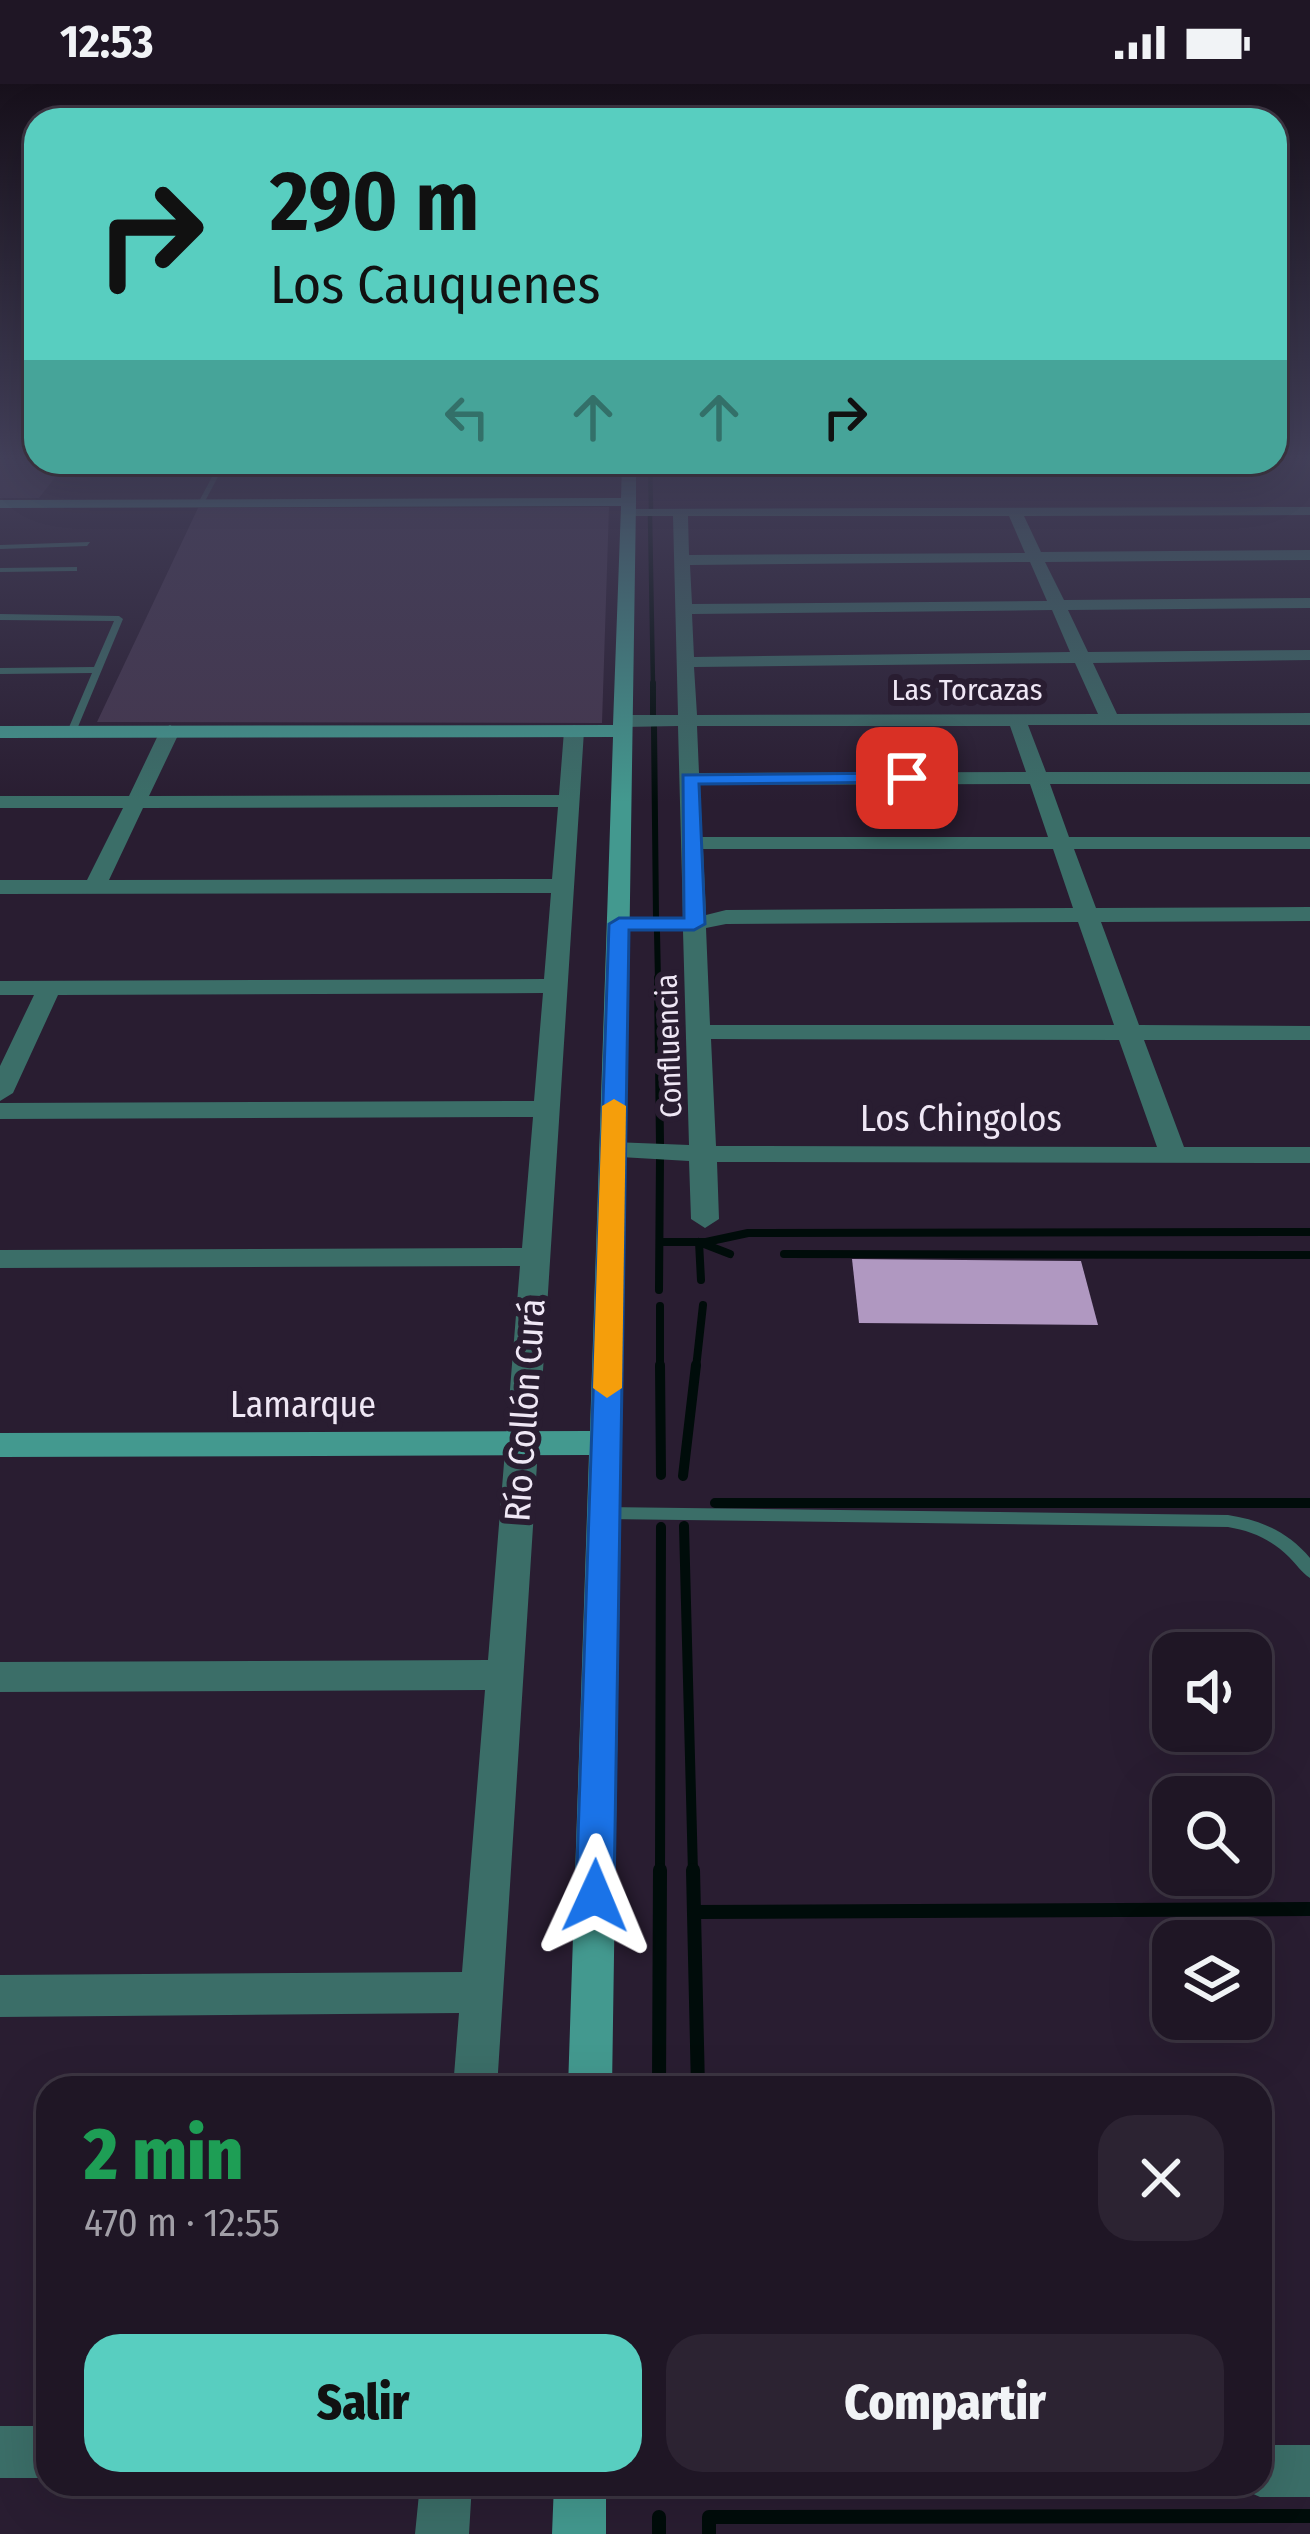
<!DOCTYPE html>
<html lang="es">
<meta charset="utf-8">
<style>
:root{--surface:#1f1625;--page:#2c2332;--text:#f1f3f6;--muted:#a19fa7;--line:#3c3542;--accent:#58cec0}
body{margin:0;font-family:"Fira Sans Condensed",sans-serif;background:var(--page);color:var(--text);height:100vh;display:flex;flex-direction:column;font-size:45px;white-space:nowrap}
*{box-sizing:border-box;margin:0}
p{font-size:39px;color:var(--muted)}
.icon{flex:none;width:66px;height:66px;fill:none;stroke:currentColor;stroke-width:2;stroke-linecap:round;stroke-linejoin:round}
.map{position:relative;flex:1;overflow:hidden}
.panel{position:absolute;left:36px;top:1992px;width:1236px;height:420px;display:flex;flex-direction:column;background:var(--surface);border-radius:36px;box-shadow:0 12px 48px #0002,0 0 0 3px var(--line)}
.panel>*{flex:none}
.hud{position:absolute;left:24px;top:24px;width:1263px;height:366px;border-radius:36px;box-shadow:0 12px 48px #0002,0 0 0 3px var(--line);background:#58cec0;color:#111;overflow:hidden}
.fabs{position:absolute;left:1152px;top:1548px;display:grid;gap:24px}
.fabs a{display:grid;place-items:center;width:120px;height:120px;border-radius:24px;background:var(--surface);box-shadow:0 12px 48px #0002,0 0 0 3px var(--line);font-size:60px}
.pin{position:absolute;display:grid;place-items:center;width:102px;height:102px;color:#fff;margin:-51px;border-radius:24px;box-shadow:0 6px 18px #0006}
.me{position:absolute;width:132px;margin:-66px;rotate:1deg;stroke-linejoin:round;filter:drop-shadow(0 0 9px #0008)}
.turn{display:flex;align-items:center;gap:42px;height:252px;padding:0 48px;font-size:54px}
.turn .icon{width:156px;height:156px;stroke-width:2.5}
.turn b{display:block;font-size:84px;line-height:102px}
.lanes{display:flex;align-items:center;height:114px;padding:0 48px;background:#0003;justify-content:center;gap:60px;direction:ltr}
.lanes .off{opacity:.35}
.round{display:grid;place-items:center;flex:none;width:126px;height:126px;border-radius:36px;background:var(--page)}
.headline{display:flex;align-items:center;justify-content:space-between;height:204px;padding:0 48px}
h1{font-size:72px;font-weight:800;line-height:90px;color:#1e9e55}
.cta{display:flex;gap:24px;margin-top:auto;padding:24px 48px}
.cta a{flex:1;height:138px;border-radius:36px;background:var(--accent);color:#111;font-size:48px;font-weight:800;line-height:138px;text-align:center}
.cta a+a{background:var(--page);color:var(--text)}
.status{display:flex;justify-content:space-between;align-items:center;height:84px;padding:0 60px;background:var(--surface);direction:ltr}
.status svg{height:33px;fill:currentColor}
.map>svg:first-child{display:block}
.green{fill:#44364e}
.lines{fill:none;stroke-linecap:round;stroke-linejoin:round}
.stream-far4{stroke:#000c0a;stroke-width:4.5}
.stream-far3{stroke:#000c0a;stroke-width:6}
.stream-far2{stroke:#000c0a;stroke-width:8}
.stream-far1{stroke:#000c0a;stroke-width:10}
.stream{stroke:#000c0a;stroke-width:14}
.building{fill:#b098c1}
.lane{fill:#3b6e68;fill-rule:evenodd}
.street{fill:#3b6e68;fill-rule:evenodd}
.secondary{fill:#43998f;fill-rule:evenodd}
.route{fill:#1a73e8;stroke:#114b97;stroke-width:3}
.slow{fill:#f59e0b}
.labels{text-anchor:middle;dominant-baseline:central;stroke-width:12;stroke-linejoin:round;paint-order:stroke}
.far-street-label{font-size:30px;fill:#efe7f5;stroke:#291d31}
.street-label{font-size:36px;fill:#efe7f5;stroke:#291d31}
</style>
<div class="status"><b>12:53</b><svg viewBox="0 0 49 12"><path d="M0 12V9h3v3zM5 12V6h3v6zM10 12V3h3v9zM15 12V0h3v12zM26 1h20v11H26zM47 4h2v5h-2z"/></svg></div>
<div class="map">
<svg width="1310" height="2450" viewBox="0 0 1310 2450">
<rect width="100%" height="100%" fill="#291d31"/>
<path class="green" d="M0 375 67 378 39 414H0Z
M609 423 602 639 97 638 198 424Z"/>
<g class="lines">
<path class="stream-far4" d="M650 378 651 425
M650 431 653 602"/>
<path class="stream-far3" d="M653 599V632
M654 643 656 833
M657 848 658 897"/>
<path class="stream-far2" d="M658 894 660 1059
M660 1158H706L748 1149 1310 1148
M699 1158 701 1196
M699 1158 730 1170
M784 1170 1310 1171
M659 1206 660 1074
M660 1222V1284
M696 1284 703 1221"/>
<path class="stream-far1" d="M660 1281 661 1391
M683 1392 696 1281
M715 1419H1310
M684 1442 693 1789
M660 1789 661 1443"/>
<path class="stream" d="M693 1786 698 2004
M694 1828 1310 1825
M659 2004 660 1786
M659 2433V2450
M709 2450V2433L1310 2432"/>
</g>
<path class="building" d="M852 1175 1081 1177 1098 1241 859 1239Z"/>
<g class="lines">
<path class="lane" d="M222 378 225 380 223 385 456 383 467 378H476L457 387 220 389 203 421H197L219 380Z
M90 458 87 462 0 465V461Z
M77 483V487H74L0 488V484Z
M0 530 119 532 123 535 75 650 67 648 92 589 0 590V584L94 583 114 537 0 536Z
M604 1423 1228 1431C1261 1436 1288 1448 1310 1474V1494C1301 1488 1297 1481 1289 1473 1272 1456 1252 1447 1228 1443L604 1435 598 1434 596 1429 598 1424Z"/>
<path class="street" d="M1310 423V431L1024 432 1041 468 1310 466V476L1045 478 1064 516 1310 514V524L1068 526 1088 568 1310 566V576L1093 579 1117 630 1310 629V641H1028L1046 688H1310V700H1050L1069 753H1310V765H1074L1096 824 1310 823V837L1101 838 1139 941 1310 942V956H1144L1184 1063H1310V1079L717 1078 719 1135 705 1144 691 1135 689 1077 603 1072 600 1066 603 1060 613 1058 689 1061 683 847H619L608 840 619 833H683L678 642 624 643 615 637 624 631H678L673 432H629L624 425ZM688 432H1009L1025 469 689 471ZM1030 478 1047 517 692 520 690 481ZM1052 526 1070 568 694 573 692 530ZM1075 579 1098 630 697 631 694 583ZM697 642H1010L1026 688 699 689ZM1030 700 1048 753H702L700 701ZM703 765H1053L1073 824 726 826 706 831ZM1078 838 1114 941H710L706 844 726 840ZM711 955 1119 956 1157 1063 716 1062Z
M574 641 584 647 497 2004H453L459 1929 0 1933V1891L462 1888 485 1606 0 1608V1578L488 1576 520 1182 0 1184V1166L522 1164 533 1033 0 1035V1019L534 1017 543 909 58 911 13 1009 0 1017V982L34 911H0V897L544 895 551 809 0 810V796H87L123 724H0V712H129L160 647 170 641 180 647 149 712 559 711 564 647ZM558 723 552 795 109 796 143 724Z
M0 2342H48V2394H0Z
M1260 2361H1310V2413H1260L1242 2405 1239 2400H1260Z
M420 2400H472L469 2450H415Z"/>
<path class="secondary" d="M622 378H636V418L612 2004H568L589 1371 0 1373V1349L590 1347 613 653 0 654V642L613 641 621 422 0 424V416L621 414Z
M554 2400H606V2450H552Z"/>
</g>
<linearGradient id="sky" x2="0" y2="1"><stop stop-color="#17101b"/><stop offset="0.52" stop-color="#43405a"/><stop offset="1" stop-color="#43405a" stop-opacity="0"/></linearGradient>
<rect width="1310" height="718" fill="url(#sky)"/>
<path class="route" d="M907 689 914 691V698L699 700 705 840 694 846H629L614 1812 608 1824 595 1829 582 1824 576 1812 609 840 619 834H684L683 691Z"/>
<path class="slow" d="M614 1015 626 1022 622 1304 607 1314 593 1304 602 1022Z"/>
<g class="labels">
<g class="far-street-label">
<text x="967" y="606">Las Torcazas</text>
<text transform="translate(669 962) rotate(-92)">Confluencia</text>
</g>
<g class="street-label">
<text x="961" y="1035">Los Chingolos</text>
<text x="303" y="1321">Lamarque</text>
<text transform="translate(525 1326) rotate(-86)">Río Collón Curá</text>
</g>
</g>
</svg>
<div class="fabs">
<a><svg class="icon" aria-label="sound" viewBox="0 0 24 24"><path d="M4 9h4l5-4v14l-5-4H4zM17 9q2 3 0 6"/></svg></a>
<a><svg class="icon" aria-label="search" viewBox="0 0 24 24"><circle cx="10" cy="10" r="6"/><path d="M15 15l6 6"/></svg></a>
<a><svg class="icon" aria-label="layers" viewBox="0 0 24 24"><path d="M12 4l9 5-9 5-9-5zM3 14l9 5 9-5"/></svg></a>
</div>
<div class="pin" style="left:907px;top:694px;background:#d93025"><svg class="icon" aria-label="arrive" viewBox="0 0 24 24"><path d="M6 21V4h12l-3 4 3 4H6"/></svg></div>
<svg class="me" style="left:595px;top:1812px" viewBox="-20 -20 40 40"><path d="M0-17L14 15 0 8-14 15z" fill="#1a73e8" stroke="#fff" stroke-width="4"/></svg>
<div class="hud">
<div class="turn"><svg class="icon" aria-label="right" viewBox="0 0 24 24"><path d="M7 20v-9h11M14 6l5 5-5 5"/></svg><div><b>290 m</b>Los Cauquenes</div></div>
<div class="lanes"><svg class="icon off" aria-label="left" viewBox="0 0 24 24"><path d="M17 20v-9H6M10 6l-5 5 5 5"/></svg><svg class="icon off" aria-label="ahead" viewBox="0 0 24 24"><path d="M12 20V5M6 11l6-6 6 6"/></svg><svg class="icon off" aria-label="ahead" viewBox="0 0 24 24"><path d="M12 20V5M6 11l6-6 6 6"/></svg><svg class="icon" aria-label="right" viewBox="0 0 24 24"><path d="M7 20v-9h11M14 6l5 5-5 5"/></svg></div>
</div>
<section class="panel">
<div class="headline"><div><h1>2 min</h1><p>470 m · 12:55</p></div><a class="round"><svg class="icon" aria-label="close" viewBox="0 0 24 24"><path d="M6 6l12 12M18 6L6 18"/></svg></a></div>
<div class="cta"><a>Salir</a><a>Compartir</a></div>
</section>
</div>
